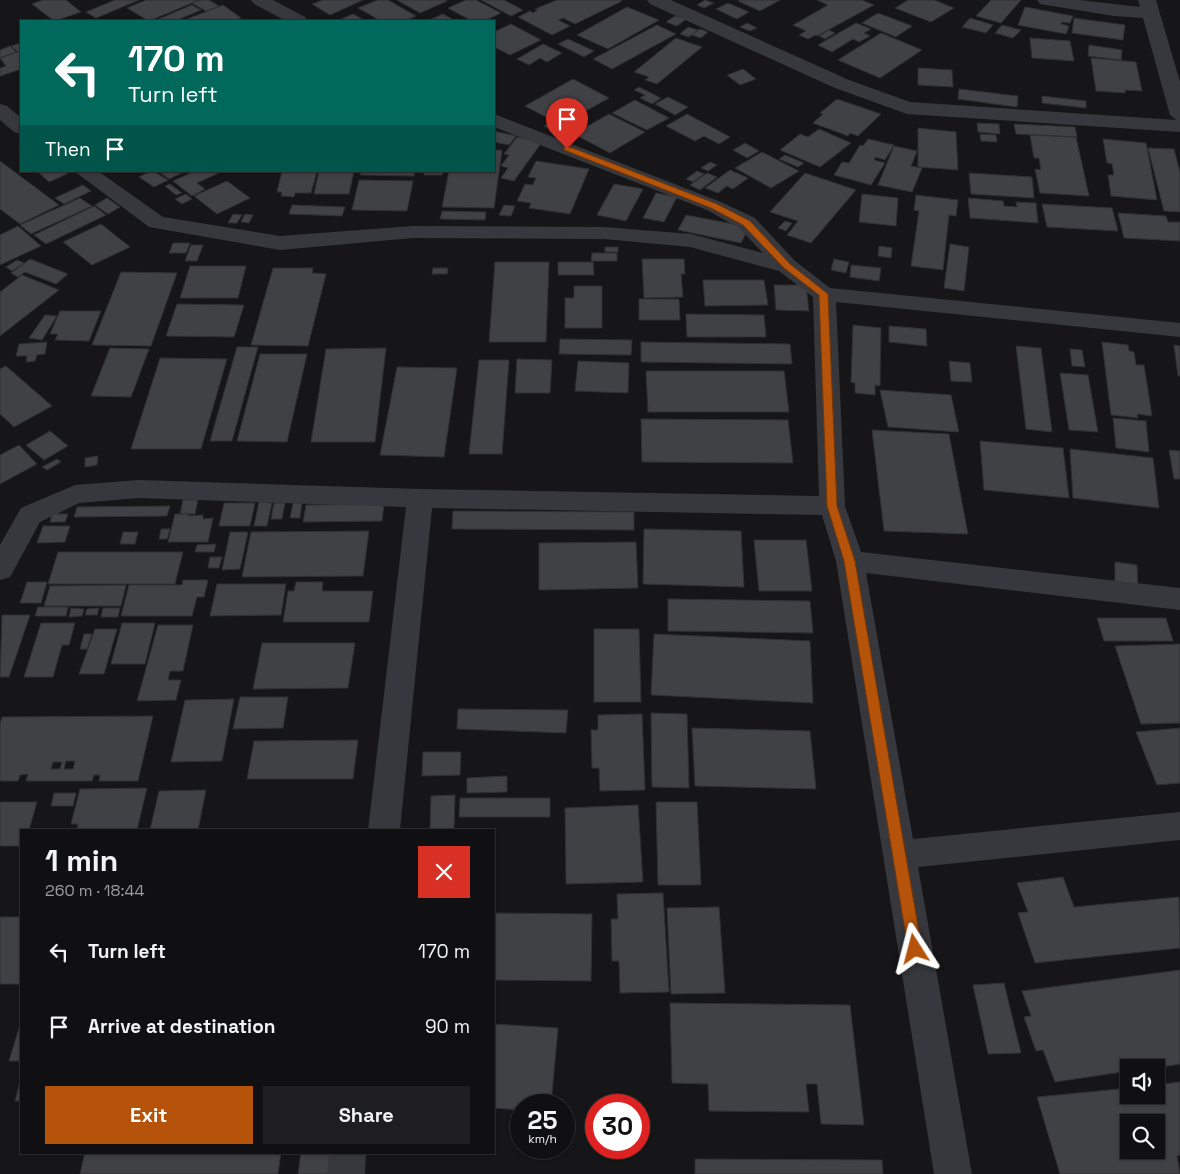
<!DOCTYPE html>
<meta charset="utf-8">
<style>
:root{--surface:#101012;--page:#1e1e20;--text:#f1f3f6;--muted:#9c9d9f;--line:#303032;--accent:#b45309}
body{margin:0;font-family:"Space Grotesk",sans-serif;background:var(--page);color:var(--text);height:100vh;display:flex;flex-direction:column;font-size:19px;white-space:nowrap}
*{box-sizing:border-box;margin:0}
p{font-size:16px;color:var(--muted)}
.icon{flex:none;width:28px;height:28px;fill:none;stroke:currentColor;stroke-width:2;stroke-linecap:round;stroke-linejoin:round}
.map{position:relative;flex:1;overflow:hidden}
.side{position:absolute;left:20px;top:829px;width:475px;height:325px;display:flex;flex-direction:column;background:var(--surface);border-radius:0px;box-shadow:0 1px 4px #0004,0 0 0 1px var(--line)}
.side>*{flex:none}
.guide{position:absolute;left:20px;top:20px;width:475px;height:152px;border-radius:0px;box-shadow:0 1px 4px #0004,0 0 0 1px var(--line);background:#00695c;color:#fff;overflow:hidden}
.tools{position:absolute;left:1120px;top:1059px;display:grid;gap:10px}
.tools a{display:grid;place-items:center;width:45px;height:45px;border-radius:0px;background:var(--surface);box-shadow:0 1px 4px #0004,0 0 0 1px var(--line);font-size:25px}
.speed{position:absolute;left:510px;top:1094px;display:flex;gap:10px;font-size:25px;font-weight:700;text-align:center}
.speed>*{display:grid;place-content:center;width:65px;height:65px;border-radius:50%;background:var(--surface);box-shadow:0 1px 4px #0004,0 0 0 1px var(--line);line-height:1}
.speed small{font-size:12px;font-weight:400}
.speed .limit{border:8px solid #d22;background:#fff;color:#111}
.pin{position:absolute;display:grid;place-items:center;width:42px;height:42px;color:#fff;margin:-51px -21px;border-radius:50% 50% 50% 0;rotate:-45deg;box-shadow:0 0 5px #0007}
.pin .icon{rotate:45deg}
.me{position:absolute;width:55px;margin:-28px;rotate:351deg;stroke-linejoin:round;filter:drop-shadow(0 0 4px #0008)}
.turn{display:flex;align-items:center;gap:18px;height:105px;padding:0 25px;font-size:22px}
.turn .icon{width:65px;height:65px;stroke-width:2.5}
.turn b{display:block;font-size:35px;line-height:42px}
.then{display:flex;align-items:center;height:48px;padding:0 25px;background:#0003;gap:10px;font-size:19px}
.round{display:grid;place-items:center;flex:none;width:52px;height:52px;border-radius:0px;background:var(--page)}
.headline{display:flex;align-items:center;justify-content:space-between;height:85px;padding:0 25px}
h1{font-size:30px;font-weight:600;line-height:38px}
.action{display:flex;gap:10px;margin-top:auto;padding:10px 25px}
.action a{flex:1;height:58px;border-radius:0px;background:var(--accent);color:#fff;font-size:20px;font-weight:600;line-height:58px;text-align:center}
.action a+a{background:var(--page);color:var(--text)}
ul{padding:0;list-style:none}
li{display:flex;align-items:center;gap:15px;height:75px;padding:0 25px}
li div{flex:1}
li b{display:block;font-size:19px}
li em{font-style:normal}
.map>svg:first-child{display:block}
.building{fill:#404145;stroke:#303034;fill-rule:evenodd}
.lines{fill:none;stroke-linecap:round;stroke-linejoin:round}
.minor{fill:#37383d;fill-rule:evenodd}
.route{fill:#b45309;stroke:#753606}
</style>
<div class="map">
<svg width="1180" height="1174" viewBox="0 0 1180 1174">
<rect width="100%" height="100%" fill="#161618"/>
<path class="building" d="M43 0H66L81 12 54 21 32 4Z
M115 0H139L96 18 86 12Z
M146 0H199L149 21 127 8Z
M201 0H209L219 6 206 11 192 3Z
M323 0H363L330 15 312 4Z
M378 0H388L416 16 404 21H381L358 8Z
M397 0H446L447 1 420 13Z
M466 0H476L501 13 484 21H472L448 8Z
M481 0H504L523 10 511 16Z
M557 0H620L622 1 575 24 563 18 558 20 570 26 552 35 518 17 530 11 533 13 538 10 535 9Z
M705 0 714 3 704 8 697 5Z
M740 0H780L760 11 738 1Z
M817 0H862L874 5 817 36 815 35 808 39 799 35 806 31 793 25 828 5Z
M908 0H934L954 8 931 22 895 8Z
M991 0H1021L1001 23 976 16Z
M728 3 749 12 737 19 716 9Z
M192 5 201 10 175 21H154Z
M223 5 241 18 232 21H182Z
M627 7 659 20 608 49 577 35Z
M1025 7 1073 16 1070 23 1062 22 1061 24 1069 26 1066 34 1018 25Z
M878 13 912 26 896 37 862 23Z
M353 14 366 21 339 20Z
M443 14 456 21H427Z
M675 16 686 19 677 26 666 22Z
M970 18 993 25 986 33 962 27Z
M1074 18 1125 25 1123 40 1072 33Z
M747 23 757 28 750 31 740 27Z
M856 23 871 29 864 33 870 36 859 42 853 39 832 52 818 45Z
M511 24 541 40 510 55 494 47V32Z
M657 25 676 34 612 69 593 59Z
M1002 25 1021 30 1013 38 995 33Z
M688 27 698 30 689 37 680 34Z
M700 29 708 32 701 38 692 35Z
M829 30 835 33 825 39 819 36Z
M881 33 922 50 880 78 838 60Z
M676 38 702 47 657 84 645 80 649 77 634 72Z
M1030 38 1070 41 1074 61 1032 58Z
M568 39 594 51 584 57 558 44Z
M21 43V69L0 76V68L6 66 0 58 18 52 11 46Z
M543 44 562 53 547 62 540 58 529 65 517 59Z
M1089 45 1122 50 1121 60 1088 56Z
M10 46 16 52 0 58V50Z
M1091 58 1136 62 1142 91 1125 90V93L1096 91Z
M918 68 952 70 953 87 918 85Z
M743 69 756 79 740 85 727 75Z
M573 79 609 98 561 125 525 106Z
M639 87 661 98 652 104 640 98 645 95 634 90Z
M959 89 1018 96 1017 107 958 99Z
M1042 96 1086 101V108L1042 103Z
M668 97 688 107 675 115 655 104Z
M837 99 881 114 858 136 850 133 848 136 813 123 823 114 820 113Z
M635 100 669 118 647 130 612 113Z
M609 114 645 132 610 153 574 134Z
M687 114 730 137 719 144 704 136 695 141 666 126Z
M552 122 563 127 554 132 544 126Z
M977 123 999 124 1000 134 978 132Z
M1014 124 1075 127 1077 137 1016 134Z
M918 128 956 132 958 170 918 167Z
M819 129 851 143 820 167 780 150 800 134 808 137Z
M494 131 516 136 509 145 494 142Z
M980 134 996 135 997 142 981 141Z
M1030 135 1076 137 1089 196 1040 193 1035 169 1041 170 1039 158H1034Z
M517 137 542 142 514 181 501 178 508 168 501 166 509 155 504 154Z
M868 139 894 145 885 160 875 157 874 160 885 163 871 185 834 175 842 162 849 163 860 145 863 146Z
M1103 139 1146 143 1157 200 1111 196 1108 175H1114L1112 164 1107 163Z
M745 143 759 151 747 158 733 150Z
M894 146 917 151 911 166 922 168 912 192 878 185Z
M1148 148 1174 149 1180 173V212L1164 211Z
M494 150H502L494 208 442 207 449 171H494Z
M762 152 799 171 771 188 735 168Z
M785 155 804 163 798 167 779 159Z
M0 161 59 205 20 224 0 209Z
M536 161 589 169 570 214 529 208 531 203 517 201 525 184 533 185 536 178 528 177Z
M710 162 717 165 708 171 701 168Z
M730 170 748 178 733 189 727 186 718 193 705 188Z
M37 171H64L67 174 49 182Z
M151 171H153L168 180 154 187 139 177Z
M158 171H186L169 179Z
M195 171H223L197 183 205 189 192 196 173 181Z
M282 171H317L311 193H295L294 197 281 196 282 192H277Z
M319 171H354L349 194H314Z
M361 171H415L414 176 360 175Z
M425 171H443L442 175H424Z
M697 171 704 174 693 182 686 179Z
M707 173 717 177 700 190 690 185Z
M805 173 856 190 811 243 787 235 798 221 770 212Z
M969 173 1032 177 1034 198 971 194Z
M359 180 413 181 407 211 352 210Z
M227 181 250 198 217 214 194 196Z
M170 184 182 193 176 195 165 186Z
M614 184 643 189 626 221 597 215Z
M83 185 91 191 64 204 55 198Z
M656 193 677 197 664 222 643 218Z
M186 194 192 199 182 204 175 199Z
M862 194 898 198 896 226 859 222Z
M916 195 958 200 956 216 949 215 943 270 911 266 919 211 914 210Z
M80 198 92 206 31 234 20 225Z
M107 198 120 207 108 214 95 205Z
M968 198 1003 201 1004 206 1017 207 1016 202 1036 203 1038 223 970 218Z
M1042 204 1112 208 1118 231 1047 227Z
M292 205 345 207 342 216 289 214Z
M504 205 515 206 511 216 499 215Z
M94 206 106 215 46 244 34 235Z
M442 211 486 212 485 220 440 219Z
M1118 213 1166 216 1168 222H1180V241L1124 238Z
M233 214 242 215 237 223H228Z
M245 214 253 215 249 223 241 222Z
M686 215 749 227 741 243 678 230Z
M785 221 792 223 786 231 778 228Z
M101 224 130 247 92 265 63 242Z
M18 226 41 246 0 265V235Z
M173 243H190L186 253H169Z
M950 244 969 247 964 291 944 288Z
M191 245H203L197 261H185Z
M879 246 892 248 891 258 878 256Z
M605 247H618V252H605Z
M592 253H617V261H591Z
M30 259 68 274 56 284 25 272 18 277 11 273Z
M642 259H684L685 274H681L683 297 644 298Z
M834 259 849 262 846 273 831 270Z
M17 260 24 263 12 271 6 267Z
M495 262H549L546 342H489Z
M558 262H593L594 275H558Z
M851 265 881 268 879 281 850 277Z
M190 266H246L238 298H180Z
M273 268H313L312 273 326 274 308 346 251 345Z
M433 268H448L447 274H432Z
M121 272 177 273 151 346 92 345Z
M22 275 59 290 0 336V292Z
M703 280H764L768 305 705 306Z
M774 285H806L809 311 776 310Z
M574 286H602V328H565V298H574Z
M639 299H679L680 320H639Z
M177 304 244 305 234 337 166 336Z
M60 311H101L89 341 55 340 58 334H50Z
M686 314 764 315 766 337H687Z
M45 315 57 316 42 340 29 338Z
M853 325 881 328 880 386 875 385V395L855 393V383L851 382Z
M889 326 926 329 927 346 889 342Z
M560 339 632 340 631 355 559 354Z
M47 342 45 354 37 355 35 361 26 362 27 356H16L19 344Z
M641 342 790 344 792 364 641 362Z
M1102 342 1128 345 1129 351 1134 352 1136 365H1144L1152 416 1137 414 1138 418 1111 415Z
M1174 345 1180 346V376H1178Z
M1016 346 1041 348 1052 432 1026 429Z
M237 347H258L232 441H210Z
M110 348 149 349 131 397 91 396Z
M386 348 375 442H311L326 349Z
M1070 349 1082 350 1085 367 1072 366Z
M260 354H307L287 442 237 441Z
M160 358 227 359 201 449H131Z
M517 359 552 360 550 393H515Z
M479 360H509L502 454H469Z
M578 361 629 363 628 393 575 391Z
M949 361 970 363 972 382 951 381Z
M6 366 52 406 14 427 0 414V369Z
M397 367 457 368 444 457 380 455Z
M646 371H784L789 412H648Z
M1060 373 1088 375 1098 432 1069 430Z
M880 390 951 395 959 432 888 427Z
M1113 418 1146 421 1149 452 1116 448Z
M641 419 788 420 793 463 642 462Z
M872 430 949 434 968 534 884 531Z
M50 431 68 446 44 460 26 445Z
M980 441 1063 448 1069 498 984 490Z
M19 445 37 464 0 484V455Z
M1070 449 1153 458 1159 508 1073 498Z
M1169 450 1180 451V479H1174Z
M98 456 97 465 85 467V458Z
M57 459 61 462 47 470 42 467Z
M183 500H198L195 514H180Z
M259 502 272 503 267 526H254Z
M224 503H255L250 526H219Z
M274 503H285L282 519H271Z
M293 503H302L300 518H290Z
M384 504 382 521 303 522 306 505Z
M170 506 167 516 74 517 77 507Z
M453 511 634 512V530L452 529Z
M52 514H68L65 522H50Z
M175 514H189L188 516 203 515V519L213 518 208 542H168Z
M43 526H70L65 542 37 543Z
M161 529H170L167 539H159Z
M644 529 741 531 744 587 643 584Z
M369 531 363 576 242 577 251 532Z
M123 532H138L135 544H120Z
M230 532H248L240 569 222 570Z
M754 540H806L812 591H759Z
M636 542 638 588 539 590V543Z
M216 544 214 552H195L197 545Z
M58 552H183L175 584H48Z
M210 557H222L219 568H208Z
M1115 562 1137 565 1138 587 1115 583Z
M183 580H208L204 597H197L192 616H121L129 585H182Z
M27 582H47L41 603H20Z
M296 582H323L322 591H373L369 622H283L288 591H294Z
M217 584H286L281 615 210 616Z
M126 585 121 606H44L50 586Z
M668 599 810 601 813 633 668 631Z
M38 607H68L66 616H35Z
M71 608 84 609 82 616 69 617Z
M99 608 97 615H85L87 609Z
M103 608H120L118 617H101Z
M2 615H30L9 677H0Z
M1097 618H1166L1173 641H1104Z
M41 623H75L69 645H62L53 677H24Z
M122 623H155L145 664H111Z
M158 625H193L183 671H170L168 680H181L176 700 137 701Z
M95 629H117L104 674H79Z
M594 629H639L641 702H594Z
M84 634H92L87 649H80Z
M654 634 810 641 813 703 651 695Z
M262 643H355L348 688 253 689Z
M1180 644V723L1141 724 1115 646Z
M240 697H288L283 728 233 729Z
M234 699 222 761 171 762 185 700Z
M458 709 568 710 566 733 457 729Z
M651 713 687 714 689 788 652 787Z
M642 714 645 790 600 791 599 768H592L591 730H598V715Z
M153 716 138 781H99L100 775H94L92 781H26L28 774 20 775 18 781H0V724L2 717ZM66 761H75L73 769H64ZM53 762H62L60 769H51Z
M692 728 810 731 816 789 695 786Z
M1180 728V783L1157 785 1136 732Z
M358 740 353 779H247L254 741Z
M423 752H461L460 775 422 776Z
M507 776V792L467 793V778Z
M147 788 137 830H77L78 824H71L80 789Z
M206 790 198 830H150L159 791Z
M54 793H76L73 806H51Z
M455 795 454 830H430L431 796Z
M460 798H550V817H459Z
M0 802H37L29 830H21V846H0Z
M656 802H697L701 885H658Z
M638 805 643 882 566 884 565 808Z
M1063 877 1074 907 1179 897 1180 948 1035 963 1018 913 1028 912 1017 883Z
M663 893 669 992 620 993 619 961H612L611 919H618L617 894Z
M719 907 725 993 671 994 667 908Z
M494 913 592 914 591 981 494 980Z
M0 917H21V984H0Z
M1180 970V1064L1156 1068H1129V1071L1055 1082 1043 1050 1036 1051 1024 1017 1031 1016 1022 991Z
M1004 983 1021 1053 988 1054 973 985Z
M670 1003 850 1005 864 1125 821 1124 817 1084H806L809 1112 709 1111 708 1084 672 1083Z
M494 1024 558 1028 551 1105H521V1110L494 1108Z
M19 1028H21V1061H9Z
M21 1078V1101H15Z
M1180 1082V1155L1177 1156 1180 1174H1060L1037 1097 1129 1088V1095H1156V1085ZM1129 1122H1156V1150H1129Z
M85 1152H281L278 1174H80Z
M301 1152H335L333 1174H298Z
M695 1159 882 1160 883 1174H695Z"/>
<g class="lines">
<path class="minor" d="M251 0H273L305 17 308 21H286L254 4Z
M647 0H671L849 80 910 102 1176 120 1170 115 1143 18 1114 16 1046 5 1040 4 1037 0H1079L1140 7 1138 0H1156L1180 82V132L907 114 835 88 650 4Z
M0 104 7 106 21 118V134L14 132 0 120Z
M494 114 721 202 755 218 795 261 830 288 1180 323V337L836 302 845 506 861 552 1180 588V610L866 573 913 839 1180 812V840L918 867 972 1174H934L836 561 822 515 432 508 400 830H368L406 507 139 498 79 503 40 522 10 577 0 580V545L21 508 75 485 139 480 420 489 819 496 813 297 779 271 690 247 604 239 413 238 280 250 149 227 74 171H98L163 217 280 236 413 226 604 227 691 234 763 253 739 228 707 210 494 127Z
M329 1152H366L365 1174H327Z"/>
</g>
<path class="route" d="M564 147H570L717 204 750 221 790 264 828 294 837 506 855 561 922 949 920 953 915 955 910 953 908 949 844 561 827 506 819 295 784 268 743 225 711 208 564 150Z"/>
</svg>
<div class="tools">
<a><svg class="icon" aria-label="sound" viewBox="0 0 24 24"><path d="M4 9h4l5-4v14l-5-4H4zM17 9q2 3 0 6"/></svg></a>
<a><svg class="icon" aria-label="search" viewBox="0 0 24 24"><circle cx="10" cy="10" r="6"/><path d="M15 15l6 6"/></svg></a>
</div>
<div class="speed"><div>25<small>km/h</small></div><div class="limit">30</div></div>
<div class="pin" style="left:567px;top:149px;background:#d93025"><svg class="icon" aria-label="arrive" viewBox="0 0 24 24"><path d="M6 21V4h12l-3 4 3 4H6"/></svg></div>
<svg class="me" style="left:915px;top:949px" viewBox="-20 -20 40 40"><path d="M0-17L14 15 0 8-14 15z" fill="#b45309" stroke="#fff" stroke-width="4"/></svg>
<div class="guide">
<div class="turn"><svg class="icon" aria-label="left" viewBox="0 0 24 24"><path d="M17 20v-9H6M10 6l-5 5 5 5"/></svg><div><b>170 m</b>Turn left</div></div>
<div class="then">Then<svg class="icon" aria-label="arrive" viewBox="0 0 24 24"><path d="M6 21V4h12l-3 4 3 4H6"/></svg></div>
</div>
<section class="side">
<div class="headline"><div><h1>1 min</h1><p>260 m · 18:44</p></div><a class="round" style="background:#d93025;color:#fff"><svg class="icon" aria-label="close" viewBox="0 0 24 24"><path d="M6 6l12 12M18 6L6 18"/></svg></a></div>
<ul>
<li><svg class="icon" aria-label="left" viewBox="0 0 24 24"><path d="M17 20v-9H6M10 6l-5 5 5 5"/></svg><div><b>Turn left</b></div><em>170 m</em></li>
<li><svg class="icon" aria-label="arrive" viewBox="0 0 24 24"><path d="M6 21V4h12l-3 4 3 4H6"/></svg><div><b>Arrive at destination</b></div><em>90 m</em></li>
</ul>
<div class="action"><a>Exit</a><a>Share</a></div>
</section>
</div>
